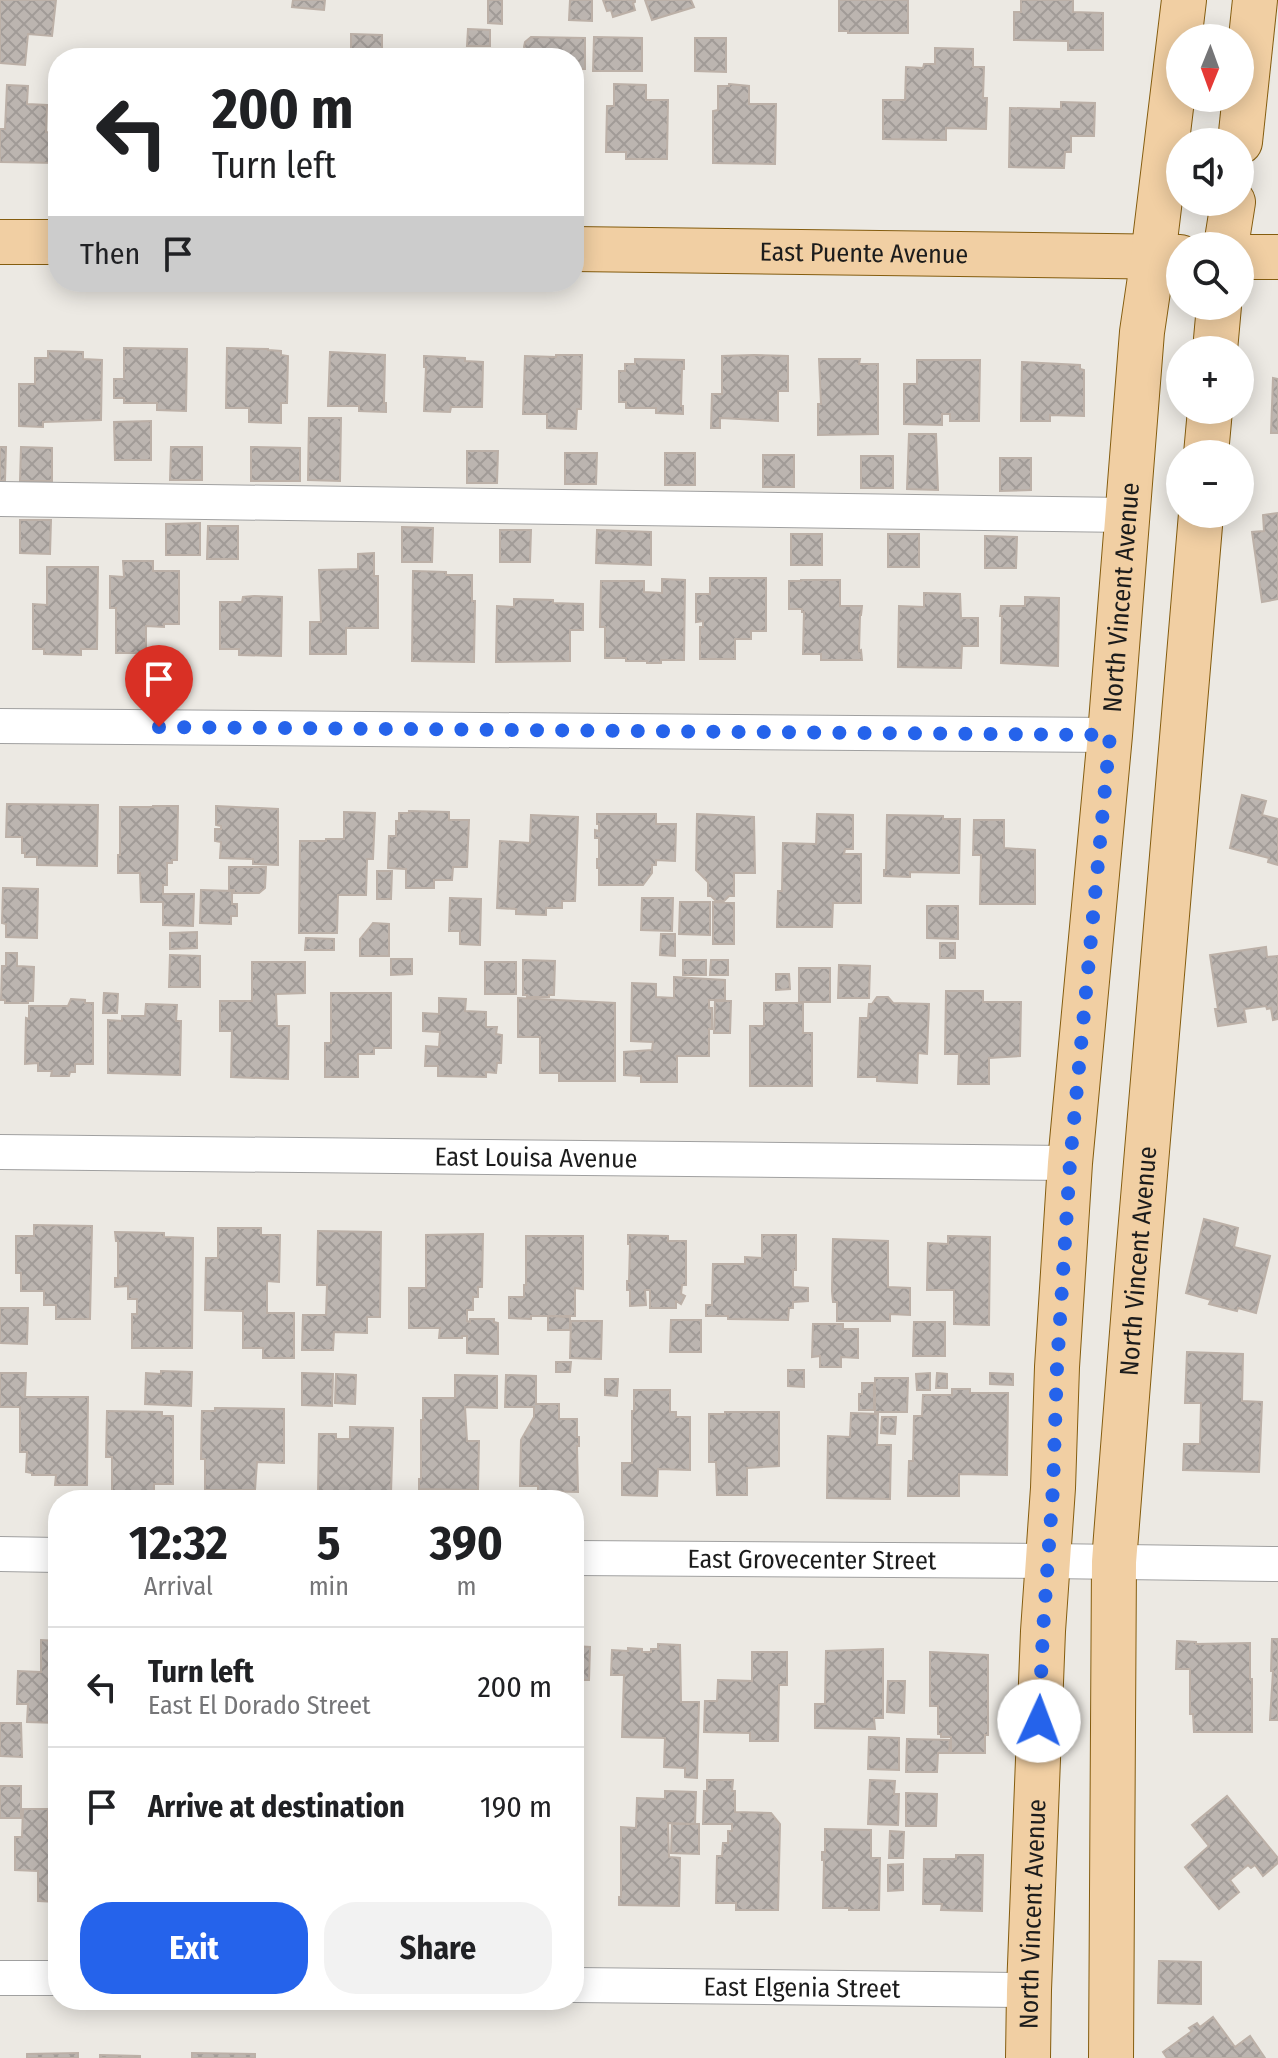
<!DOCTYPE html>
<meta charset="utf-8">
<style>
:root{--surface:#fff;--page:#f2f2f2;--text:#202124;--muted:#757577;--line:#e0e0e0;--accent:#2563eb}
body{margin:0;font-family:"Fira Sans Condensed",sans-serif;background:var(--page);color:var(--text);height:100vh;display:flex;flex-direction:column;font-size:30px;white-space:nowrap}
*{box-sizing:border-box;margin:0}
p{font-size:26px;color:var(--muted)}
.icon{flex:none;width:44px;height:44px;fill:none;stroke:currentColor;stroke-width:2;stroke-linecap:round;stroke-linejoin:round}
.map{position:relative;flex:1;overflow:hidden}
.details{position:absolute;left:48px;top:1490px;width:536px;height:520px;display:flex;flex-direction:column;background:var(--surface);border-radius:32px;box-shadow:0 4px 20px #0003}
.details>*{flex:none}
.top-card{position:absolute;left:48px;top:48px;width:536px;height:244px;border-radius:32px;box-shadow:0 4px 20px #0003;background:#fff;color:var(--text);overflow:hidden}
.needle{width:52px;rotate:181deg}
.tools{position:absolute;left:1166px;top:24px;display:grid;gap:16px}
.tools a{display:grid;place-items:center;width:88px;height:88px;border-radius:50%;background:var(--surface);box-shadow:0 4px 20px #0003;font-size:40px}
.pin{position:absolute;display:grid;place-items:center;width:68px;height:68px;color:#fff;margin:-82px -34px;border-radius:50% 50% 50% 0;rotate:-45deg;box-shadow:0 0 8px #0007}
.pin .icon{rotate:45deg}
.me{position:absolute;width:88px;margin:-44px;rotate:2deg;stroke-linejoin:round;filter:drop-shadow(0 0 6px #0008)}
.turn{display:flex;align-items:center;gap:28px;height:168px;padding:0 32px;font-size:36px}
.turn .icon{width:104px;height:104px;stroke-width:2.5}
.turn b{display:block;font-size:56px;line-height:68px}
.then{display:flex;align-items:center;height:76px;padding:0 32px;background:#0003;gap:16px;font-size:30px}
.eta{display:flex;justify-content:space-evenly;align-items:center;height:136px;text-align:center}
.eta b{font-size:48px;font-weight:700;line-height:56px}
.primary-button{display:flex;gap:16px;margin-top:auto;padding:16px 32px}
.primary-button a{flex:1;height:92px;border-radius:32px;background:var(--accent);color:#fff;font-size:32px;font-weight:700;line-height:92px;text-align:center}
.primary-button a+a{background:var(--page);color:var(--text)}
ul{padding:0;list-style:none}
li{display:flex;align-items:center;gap:24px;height:120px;padding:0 32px;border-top:2px solid var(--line)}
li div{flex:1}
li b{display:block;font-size:30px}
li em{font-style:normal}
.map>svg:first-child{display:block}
.building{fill:url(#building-cross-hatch);stroke:#bcb0a7;stroke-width:2}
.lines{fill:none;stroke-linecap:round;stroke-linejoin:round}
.minor-casing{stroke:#a0a0a0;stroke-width:36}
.major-casing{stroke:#855d0f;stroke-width:46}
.minor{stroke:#fff;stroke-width:34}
.major{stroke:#f1cfa3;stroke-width:44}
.route{stroke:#2563eb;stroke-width:14;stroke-dasharray:0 25.2}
.labels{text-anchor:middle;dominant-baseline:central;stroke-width:7;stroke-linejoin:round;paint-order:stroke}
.street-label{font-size:26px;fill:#1c1c1c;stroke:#fff}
</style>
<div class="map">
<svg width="1278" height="2058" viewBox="0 0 1278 2058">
<defs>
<pattern id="building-cross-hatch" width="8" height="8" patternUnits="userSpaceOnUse" patternTransform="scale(2)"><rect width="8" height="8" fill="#bcb5b0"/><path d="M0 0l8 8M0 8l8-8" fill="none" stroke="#a19b97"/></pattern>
</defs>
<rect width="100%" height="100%" fill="#ece9e3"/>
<path class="building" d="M0 0H56L52 36 28 34 25 65 0 63Z
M293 0H325L324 10 292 7Z
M488 0H502V24L488 23Z
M570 0H592V21L569 20Z
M603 0H635V2L633 3 635 10 613 17 611 10 607 11Z
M645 0H691L694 7 652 20Z
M839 0H908V33H848V31H839Z
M1021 0H1073V12L1103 13V50H1068V41L1014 40V12H1021Z
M468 29 490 30V46H467Z
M351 34 382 35V58H351Z
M531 37 585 38V69H574V58H531L527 56 524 47 525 42Z
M594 37 642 38V71H593Z
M695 38H726V72L695 71Z
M935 48 973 49V67H984L983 98H987L986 129 946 128V140L883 139V100H905L906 67 923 68 924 64H935Z
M614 84 646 85V100H668L667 159H626V152H606L607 106H614Z
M729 84 749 86V104H776L775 164 713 163V111L718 110V86H729Z
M7 85 28 86 27 104 47 105 46 132 58 133V163L0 162V129H5Z
M1061 102 1095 103 1094 136H1071V152H1065L1064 168 1009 167 1010 108 1061 109Z
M124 348 187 349 186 411 157 410V403H124V398H114V379H124Z
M227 348 268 349V350L281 351V355L288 356 287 403H281V423L249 422V408H226Z
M48 351 83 352V359L102 360 101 420 43 422V427L19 426V384H35V358H48Z
M330 352 385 355 384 403H386V412L359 411V406H328Z
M556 355H582L581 409H577L576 429 547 428V414H523L525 356 556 357Z
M754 355 788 356V391H778V421L720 418V428H711L712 394H722V356Z
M424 356 465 358V361L483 362 482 407H451L450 412 424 411 426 367H424Z
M635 359 684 360V369H682L681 406H683V414L656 413V408H626V402H619V371H625V364H635Z
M819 359H860L859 364H878V434L818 435V404H821Z
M917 360H980L979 421H950V414H942V425L904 424V384H917Z
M1022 362 1080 365V369L1084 370V416L1050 415V421H1021Z
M1273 378 1278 379V433H1271Z
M309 418H341L340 481 308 480Z
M151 421V460H115L114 422Z
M909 434H936L938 490 907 489Z
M0 447H6L5 481H0Z
M21 447 52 448V481H20Z
M171 447H202V480H170Z
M251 447 300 448V481H251Z
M467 451H498L497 483H467Z
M565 453H597L596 484H565Z
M665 453H695V485H665Z
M763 455H794V487H763Z
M861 456H893V488H861Z
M1000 458H1031V490L1000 491Z
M1278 513V599L1262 602 1252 532 1264 531 1263 515Z
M20 520H51L50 554 20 553Z
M200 523V555H166V524Z
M208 526H238V559H207Z
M402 527 433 528 432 562H402Z
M500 530H531L530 562H500Z
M597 530 651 532V565L596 563Z
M791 534H822V565H791Z
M888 534H919V567H888Z
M985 536 1017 537 1016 568H985Z
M374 553V576H378V628H346V654H310V622H321L319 570 358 569V554Z
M123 561H153V571H179V624H164V627L146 626V653H116V608H110V576L124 577Z
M47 567H98L97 649H81V655L44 654V649H33V604L47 605Z
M413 571 446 572V575H472V601H475L474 662 412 661Z
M710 578H766V631H751V639H735V659H700V627H703V621L696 622V594H710Z
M662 579 685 580 684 660H661V663H647V661H626V658H605V627H600L601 581H644V592L662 593Z
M801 580H840V606H862L861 615H860L859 651 861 650 862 660H821V654H803L804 612H802V609H789V581H801Z
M924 593 960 594 961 618H978V646H962L961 668 898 667 899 606 924 607Z
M254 596 282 597 281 656 239 655V649H220V602H242L243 597Z
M1025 597 1059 598 1058 666 1001 663 1002 616H1000L1001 606H1025Z
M514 599 553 600V603L583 604V630H570V661L496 662 497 606 514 607Z
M1242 795 1266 801 1262 815 1278 819V865L1268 862 1269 858 1230 848Z
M7 804 98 805 97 866 37 865V857H25V853H22V837H6Z
M153 806H178L177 860H172V863H167V885H163V894H194L193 926 163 925V902H141L140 873H118V855H120V807H153Z
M216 806 278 809V865L253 864V859L220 858 221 842 215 841V829H221V826L216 825Z
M409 811 449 812V820H469L467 867H453L452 880H434V888H406V869L388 868 389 836H396V821H399V813H409Z
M344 812 375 813 373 859H367L366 895H338L337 933H299L300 841H326V839H344Z
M597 814H656V824H676L675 861 656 860V865H652V873L643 885H599V868H597V859H599V838H595V830L599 831V824H597Z
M697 814 754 817 755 873H734V896H729L724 901H716L711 896H708V882L696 870Z
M817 814 853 815V849H845L844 854H861V903H833L832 927H777L778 891H782L783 843 816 844Z
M531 815 578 817 575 901H562V908H546V915L516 914V909L497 908 500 841 530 843Z
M887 815 943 816V819H960L959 873 910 872V877L884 876V870H886Z
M974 820H1004V848L1035 850V904H980L981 855H973Z
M229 867H266L265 888 259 893H234V890H229Z
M377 871H392L391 899H377Z
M3 888 38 889 37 938 6 937V924L2 923Z
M201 890 232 891V904H237V916H231V924L200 923Z
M450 898 481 899 480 945 460 944V931H449Z
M642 898H673L672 931 641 930Z
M680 902H710V935L679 934Z
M713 902 734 903V944H713Z
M927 906H958V939L927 938Z
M373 923 389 924V956H360V939Z
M197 932V948L170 949V933Z
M661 934H675V956L660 955Z
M306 938 334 939V950H305Z
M940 943H955V958H940Z
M1266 947 1267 957 1278 956V1019L1273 1020 1271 1008 1267 1009 1266 1006 1244 1009 1246 1022 1218 1026 1215 1009H1218L1210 955Z
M6 953H17V966L34 967 33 1001H28V1003H5V1000H1L2 966H6Z
M170 955 200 956V987H169Z
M391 959H412V974L391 975Z
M523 960 555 961 554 995H549V997H527V995H523Z
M683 960H706V975H683Z
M711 960H728V975H710Z
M252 962H305V993L276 994 277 1026H289L288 1079 231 1077 232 1031H220V1001H252Z
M485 962H516V994H485Z
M839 965 870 966 869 998H838Z
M799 968H830V1002H799Z
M776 974H789L790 989 776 990Z
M674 977 725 980V1000H709V1008H712V1029H709V1056H677V1082H641V1076L624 1075V1052L652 1050 653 1042 631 1041 632 983 656 984V997L674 998Z
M946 991H983V1002H1021L1020 1056 989 1058V1084H958L959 1054H945Z
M104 993 118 994 117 1013H103Z
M331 993H391V1048H374V1054H358V1077H325V1043H331Z
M877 997H888L893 1003 929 1004 927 1054 918 1053 917 1083 877 1081V1077H858L860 1018H868L869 1004H872Z
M439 998 466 999 465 1011 486 1012V1027H497L496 1034 502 1035 501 1063H497L496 1073 486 1072V1077L438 1076V1066H425L426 1046 439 1047 440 1032 423 1031V1013L439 1014Z
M518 998 615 1003V1081H559V1073H540V1037H518Z
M71 999 85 1000V1003H93V1064H75V1072H70L69 1076H51L52 1071H38V1063L25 1064 26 1018 29 1019V1006H68Z
M715 1001H731L730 1033H714Z
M764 1003H803V1033H812V1086H750V1026H764Z
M146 1004 177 1005 176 1021H181L180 1075 108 1073V1020L122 1021V1016H145Z
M1204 1219 1238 1228 1234 1247 1270 1256 1256 1313 1238 1308 1237 1311 1209 1304 1211 1300 1186 1293Z
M34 1225 92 1226 90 1319H56V1305H44V1291H21V1273H16V1236H34Z
M218 1228H261V1235H280L279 1282 267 1281V1313H294V1358H263V1348H243V1311L205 1310 206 1258H218Z
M318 1231 381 1232 380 1317H367V1333L334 1332 333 1350H302L303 1315H326L327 1285H317Z
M115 1232 164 1233V1237L193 1238 192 1348H132V1314H137V1299H128V1286L115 1287V1278H118V1241H116Z
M483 1234 482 1287H478V1297H473V1310H467V1321L470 1322V1319H494V1322L498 1323V1354L467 1353V1336H462V1338H439L440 1328H409V1288H426V1235Z
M628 1235 668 1236V1241H686V1285H682L681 1294 685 1296 681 1304 676 1301V1308H650V1290H645L646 1305 630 1306V1290H627V1281H629L630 1244H628Z
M762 1235H796V1270H793V1287L808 1288V1301L793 1302V1308H789L788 1320 728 1319V1316H706V1305H712L713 1264H745V1257L762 1258Z
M526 1236H583V1289L575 1288V1316H531V1319L509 1318V1297H524V1285H526Z
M948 1236 990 1237 989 1325 954 1324V1290H927L928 1243 948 1244Z
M833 1239 888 1241V1287L910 1288V1315L890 1314V1321H837V1302H833L832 1291Z
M0 1308H28L27 1344 0 1343Z
M548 1316 570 1317V1330H548Z
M671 1320H701V1352H670Z
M571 1321H602L601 1359 570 1358Z
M914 1322H945V1356H913Z
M813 1324H843V1329H858V1358L841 1357V1367H820V1356L812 1357Z
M1187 1352 1243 1354 1242 1401 1262 1402 1259 1472 1183 1470 1184 1444H1200L1201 1403H1185Z
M556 1362H571L570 1372H556Z
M788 1370H804V1387L788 1386Z
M161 1371 192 1372 191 1406 145 1404 146 1373 161 1374Z
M0 1373H26L25 1397H88L87 1485H55L56 1475H32V1473L26 1472 27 1452H20V1407H0Z
M302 1373 333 1374 332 1406 302 1405Z
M930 1373V1390H917L916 1374Z
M937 1373 947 1374V1388H936Z
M990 1373 1013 1374V1385L990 1384Z
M336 1374 356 1375 355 1404 335 1403Z
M455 1375 497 1376V1408L465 1407 467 1441H479L478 1490 419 1489V1479H421V1420H423V1398H455Z
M506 1375 536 1376V1404H559V1419H577V1437H579V1446H577L578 1492 538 1491V1486H520L521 1440 534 1417V1407H505Z
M875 1378H908L907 1412H875Z
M605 1379H618L617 1396 605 1395Z
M862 1383H874V1410H859V1394H862Z
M952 1389H970V1393H1008L1007 1475 959 1474V1496H908L909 1461H913L914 1416H922L923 1395H952Z
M634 1390H670V1412H676V1417H690V1470L658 1469 657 1496 622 1495V1463H632V1411H634Z
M215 1408 284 1409V1463L257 1462 255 1490H205V1459H201L202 1411H215Z
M107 1411 162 1412V1416H173V1484H154V1491H112V1457H106Z
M725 1412H779V1466L747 1468V1495H717L716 1462H709V1414H725Z
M851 1413 878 1414 877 1445H891L890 1499 827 1498 828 1436 850 1437Z
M882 1417H896L895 1434 881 1433Z
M350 1427 393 1428 391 1493H318L319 1434H336V1439H350Z
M1272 1639H1278V1720H1270L1273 1671H1271Z
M41 1640 58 1641V1723L27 1722 28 1704H17L18 1671 41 1672Z
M1177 1641 1196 1642V1644L1250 1643V1679H1252V1732H1194L1193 1714H1190V1669H1176Z
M658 1644 680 1645 681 1702H699L697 1778 685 1777V1768L664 1767 665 1738 622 1737 624 1675H611L612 1650 628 1651V1648L642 1649V1652H651V1649H658Z
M574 1646 590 1647 589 1680H583V1730H574Z
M883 1649V1718H874L875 1729 815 1728V1704H825L826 1651Z
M752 1652H787V1685H779L778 1741H750V1733L704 1732 705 1701H717L718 1680 752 1681Z
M930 1652 988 1655V1735H985V1753H951V1737H941V1734H938V1706H930Z
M888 1681H905L904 1713 887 1712Z
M0 1723H21L22 1757 0 1756Z
M869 1737 899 1738V1770L868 1769Z
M907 1739 950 1740 949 1753H938L937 1772H906Z
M707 1780H733L732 1791H735V1812L771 1813 780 1824 778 1910H736V1903H716L717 1856H722L723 1843H728V1831H732V1824H703L704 1791H707Z
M870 1780 895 1781 894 1794H899L898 1825 868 1824Z
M0 1786H21V1818H0Z
M665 1791 696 1792 695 1824 668 1823 669 1857 680 1858 679 1906 619 1905V1897H621V1827L636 1828 637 1798 665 1799Z
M906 1793 937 1794 936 1826H906Z
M1227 1796 1278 1858V1863L1263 1876 1255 1865 1251 1868 1248 1865 1230 1880 1239 1892 1219 1909 1185 1867 1209 1846 1192 1825Z
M23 1809H48V1838H52V1828L58 1829V1902L38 1901V1871L15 1870V1837H22Z
M672 1824H699V1854L671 1853Z
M574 1828H576L575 1886H582L581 1905H575V1908Z
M825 1829 871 1830V1858H880L879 1910H849V1908H823L824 1860H822V1852H825Z
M890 1831 904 1832 903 1858H889Z
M956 1855H983L982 1911 941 1910 942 1904H923L924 1859H956Z
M903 1864V1890L888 1891V1865Z
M1159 1961 1201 1962V2004L1158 2003Z
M1213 2017 1235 2047 1250 2036 1265 2058H1167L1163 2052 1192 2031 1189 2028 1197 2023 1200 2027Z
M78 2053V2058H27V2054Z
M192 2053 255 2054V2058H192Z
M100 2055 140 2056V2058H100Z"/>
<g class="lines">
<g class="minor-casing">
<g id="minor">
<path d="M0 499 1128 515"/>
<path d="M0 726 1110 735"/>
<path id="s1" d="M0 1152 1070 1163"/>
<path d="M0 1554 58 1555"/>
<path id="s2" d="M574 1558 1048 1561 1278 1564"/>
<path d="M0 1978H58"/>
<path id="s3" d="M574 1985 1029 1990"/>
</g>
</g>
<g class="major-casing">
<g id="major">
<path d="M1240 142 1255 0"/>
<path d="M0 242H58"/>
<path d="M1226 246 1233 202"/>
<path id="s4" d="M574 249 1180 257"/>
<path d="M1240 257H1278"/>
<path d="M1215 350 1219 306"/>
<path d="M1206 454 1210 410"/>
<path id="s5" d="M1028 2058 1029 1990 1043 1631 1053 1488 1057 1367 1070 1163 1110 735 1142 332 1153 257 1184 0"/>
<path id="s6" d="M1111 2058 1114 1562 1137 1269 1201 514"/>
</g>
</g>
<use href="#minor" class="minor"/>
<use href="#major" class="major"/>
</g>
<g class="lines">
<path class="route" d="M159 727 1110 735 1070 1163 1057 1367 1053 1488 1043 1631 1039 1721"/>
</g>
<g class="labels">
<g class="street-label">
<text stroke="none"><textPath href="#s4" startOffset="290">East Puente Avenue</textPath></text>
<text stroke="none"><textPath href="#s5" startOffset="1464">North Vincent Avenue</textPath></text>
<text stroke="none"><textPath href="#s1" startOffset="536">East Louisa Avenue</textPath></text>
<text stroke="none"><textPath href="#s6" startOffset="798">North Vincent Avenue</textPath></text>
<text stroke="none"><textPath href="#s2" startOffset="238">East Grovecenter Street</textPath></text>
<text stroke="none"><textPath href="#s5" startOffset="144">North Vincent Avenue</textPath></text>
<text stroke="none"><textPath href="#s3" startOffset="228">East Elgenia Street</textPath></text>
</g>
</g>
</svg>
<div class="tools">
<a><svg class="needle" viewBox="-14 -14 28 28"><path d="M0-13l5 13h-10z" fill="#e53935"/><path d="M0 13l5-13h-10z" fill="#757577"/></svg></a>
<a><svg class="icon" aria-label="sound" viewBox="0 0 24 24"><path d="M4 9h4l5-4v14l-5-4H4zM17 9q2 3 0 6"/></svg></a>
<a><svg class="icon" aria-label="search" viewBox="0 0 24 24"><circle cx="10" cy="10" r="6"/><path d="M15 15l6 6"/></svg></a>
<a>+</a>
<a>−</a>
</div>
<div class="pin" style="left:159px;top:727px;background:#d93025"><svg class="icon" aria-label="arrive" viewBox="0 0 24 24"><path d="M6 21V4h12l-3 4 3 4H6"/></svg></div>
<svg class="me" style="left:1039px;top:1721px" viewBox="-20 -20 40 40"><circle r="19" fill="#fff"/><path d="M0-13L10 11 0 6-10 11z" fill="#2563eb"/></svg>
<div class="top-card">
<div class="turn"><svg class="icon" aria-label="left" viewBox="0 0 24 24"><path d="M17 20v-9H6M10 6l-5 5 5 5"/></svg><div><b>200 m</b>Turn left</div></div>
<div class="then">Then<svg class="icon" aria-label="arrive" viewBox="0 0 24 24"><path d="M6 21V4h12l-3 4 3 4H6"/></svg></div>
</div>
<section class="details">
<div class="eta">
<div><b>12:32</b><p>Arrival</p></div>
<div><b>5</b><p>min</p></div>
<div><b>390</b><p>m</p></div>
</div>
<ul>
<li><svg class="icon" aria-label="left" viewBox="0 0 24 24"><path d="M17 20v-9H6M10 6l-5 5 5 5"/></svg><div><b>Turn left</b><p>East El Dorado Street</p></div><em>200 m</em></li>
<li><svg class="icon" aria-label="arrive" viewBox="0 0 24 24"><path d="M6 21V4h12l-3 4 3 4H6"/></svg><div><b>Arrive at destination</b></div><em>190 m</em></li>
</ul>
<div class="primary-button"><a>Exit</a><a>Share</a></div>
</section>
</div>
